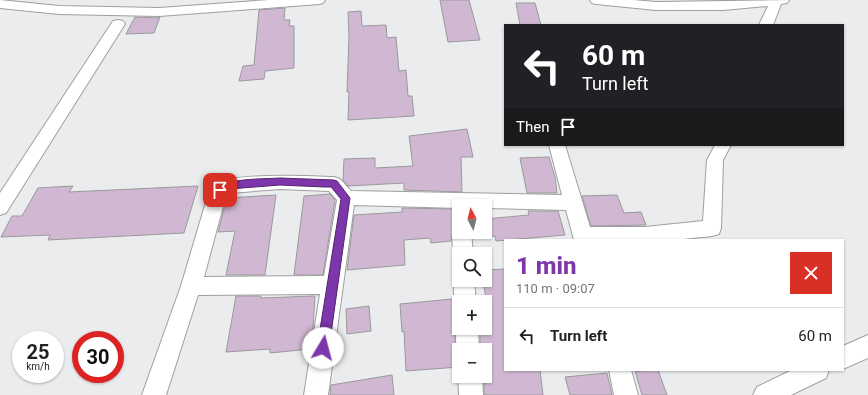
<!DOCTYPE html>
<meta charset="utf-8">
<style>
:root{--surface:#fff;--page:#f6f6f6;--text:#222;--muted:#767676;--line:#e0e0e0;--accent:#7e37aa}
body{margin:0;font-family:Roboto,sans-serif;background:var(--page);color:var(--text);height:100vh;display:flex;flex-direction:column;font-size:15px;white-space:nowrap}
*{box-sizing:border-box;margin:0}
p{font-size:13px;color:var(--muted)}
.icon{flex:none;width:22px;height:22px;fill:none;stroke:currentColor;stroke-width:2;stroke-linecap:round;stroke-linejoin:round}
.map{position:relative;flex:1;overflow:hidden}
.panel{position:absolute;left:504px;top:239px;width:340px;height:132px;display:flex;flex-direction:column;background:var(--surface);border-radius:0px;box-shadow:0 1px 3px #0004}
.panel>*{flex:none}
.guide{position:absolute;left:504px;top:24px;width:340px;height:122px;border-radius:0px;box-shadow:0 1px 3px #0004;background:#202124;color:#fff;overflow:hidden}
.needle{width:26px;rotate:353deg}
.tools{position:absolute;left:452px;top:199px;display:grid;gap:8px}
.tools a{display:grid;place-items:center;width:40px;height:40px;border-radius:0px;background:var(--surface);box-shadow:0 1px 3px #0004;font-size:20px}
.speed{position:absolute;left:12px;top:331px;display:flex;gap:8px;font-size:20px;font-weight:700;text-align:center}
.speed>*{display:grid;place-content:center;width:52px;height:52px;border-radius:50%;background:var(--surface);box-shadow:0 1px 3px #0004;line-height:1}
.speed small{font-size:10px;font-weight:400}
.speed .limit{border:6px solid #d22;background:#fff;color:#111}
.pin{position:absolute;display:grid;place-items:center;width:34px;height:34px;color:#fff;margin:-17px;border-radius:8px;box-shadow:0 2px 6px #0006}
.me{position:absolute;width:44px;margin:-22px;rotate:8deg;stroke-linejoin:round;filter:drop-shadow(0 0 3px #0008)}
.turn{display:flex;align-items:center;gap:14px;height:84px;padding:0 12px;font-size:18px}
.turn .icon{width:52px;height:52px;stroke-width:2.5}
.turn b{display:block;font-size:28px;line-height:34px}
.then{display:flex;align-items:center;height:38px;padding:0 12px;background:#0003;gap:8px;font-size:15px}
.round{display:grid;place-items:center;flex:none;width:42px;height:42px;border-radius:0px;background:var(--page)}
.headline{display:flex;align-items:center;justify-content:space-between;height:68px;padding:0 12px}
h1{font-size:24px;font-weight:800;line-height:30px;color:var(--accent)}
ul{padding:0;list-style:none}
li{display:flex;align-items:center;gap:12px;height:56px;padding:0 12px;border-top:1px solid var(--line)}
li div{flex:1}
li b{display:block;font-size:15px}
li em{font-style:normal}
.map>svg:first-child{display:block}
.building{fill:#d0b8d3;stroke:#9a999a}
.lines{fill:none;stroke-linecap:round;stroke-linejoin:round}
.minor-casing{stroke:#9e9fa0;stroke-width:2}
.minor{fill:#fff;fill-rule:evenodd}
.route{fill:#7e37aa;stroke:#52246e}
</style>
<div class="map">
<svg width="868" height="395" viewBox="0 0 868 395">
<rect width="100%" height="100%" fill="#ebecee"/>
<path class="building" d="M440 0H469L480 40 448 42Z
M516 3H535L541 25H520Z
M285 8 284 20H290L289 26H294V68L265 71 264 79 239 81 243 66 254 65 259 10Z
M361 11 362 26 386 25 387 38 396 37 399 71 406 70 408 96H412L414 116 348 120 349 92H347L349 37 348 12Z
M135 17 159 18 160 17 154 33 126 34Z
M467 129 473 157H461L462 192 404 190V183L348 186 343 180 344 159 375 158V168L413 166 409 136Z
M549 157 555 177 557 193H527L520 158Z
M73 186 69 192 198 186 184 233 48 240 50 235 1 237 12 216H22L38 188Z
M330 194 335 200 323 275H294L304 196Z
M276 195 265 275H226L235 231 218 232 227 198Z
M617 195 624 213 641 212 646 225 591 226 582 196Z
M402 208 454 209 457 224 454 226 451 241 431 243 430 238 404 240 405 265 347 270 354 215 402 212Z
M528 211H558L565 235 496 241 495 236 485 237V219L529 215Z
M505 269V370H540L543 395H484L485 350H480V328H485L486 299 483 280H485V270Z
M236 296H261V298L315 296 313 328 310 349 270 353V349L226 352Z
M452 299 456 324 455 343 459 356V367L406 371 404 331 402 332 400 304Z
M369 306 371 331 347 334 346 309Z
M658 370 667 395H642L635 371Z
M607 373 612 395H570L565 377Z
M392 375 394 395H330L331 385Z"/>
<g class="lines">
<g class="minor-casing">
<path id="minor" d="M0 0 59 6 159 8 269 0H325L323 3 319 4 159 16 59 14 0 8Z
M590 0H633L656 2 789 0 787 3 781 4 773 25H759L768 6 723 10H656L596 4 592 3Z
M118 20 123 21 125 24 6 213 0 215V193L111 24 113 21Z
M549 145H565L590 227H645L703 221 707 160 715 145H731L723 160 721 228 719 234 712 236 674 240H574L566 210 485 208V206H459V208L354 205 328 395H304L320 294 198 295 166 395H142L181 286 208 195C210 192 212 187 215 185 230 172 311 176 334 177L340 179 351 191 562 195ZM280 189 329 191 337 200 324 276 204 277 226 195 230 193Z
M459 225V232H471L473 254H459V261L456 260C452 251 451 236 455 226Z
M457 273H459V280H474L476 302H459V309C453 299 452 284 457 273Z
M459 321V328H478L479 350H459V355C455 345 455 331 459 321Z
M868 335V358L843 369V346Z
M609 370H631L638 395H614Z
M792 370H829L826 378 791 395H753L757 387Z
M459 375V376H482L483 395H459L458 376Z"/>
</g>
<use href="#minor" class="minor"/>
</g>
<path class="route" d="M280 178 334 180 337 181 350 198 329 348 327 352 323 354 319 352 317 348 341 199 331 187H324L280 185 229 189 220 193 215 190C223 178 266 179 280 178Z"/>
</svg>
<div class="tools">
<a><svg class="needle" viewBox="-14 -14 28 28"><path d="M0-13l5 13h-10z" fill="#e53935"/><path d="M0 13l5-13h-10z" fill="#767676"/></svg></a>
<a><svg class="icon" aria-label="search" viewBox="0 0 24 24"><circle cx="10" cy="10" r="6"/><path d="M15 15l6 6"/></svg></a>
<a>+</a>
<a>−</a>
</div>
<div class="speed"><div>25<small>km/h</small></div><div class="limit">30</div></div>
<div class="pin" style="left:220px;top:190px;background:#d93025"><svg class="icon" aria-label="arrive" viewBox="0 0 24 24"><path d="M6 21V4h12l-3 4 3 4H6"/></svg></div>
<svg class="me" style="left:323px;top:348px" viewBox="-20 -20 40 40"><circle r="19" fill="#fff"/><path d="M0-13L10 11 0 6-10 11z" fill="#7e37aa"/></svg>
<div class="guide">
<div class="turn"><svg class="icon" aria-label="left" viewBox="0 0 24 24"><path d="M17 20v-9H6M10 6l-5 5 5 5"/></svg><div><b>60 m</b>Turn left</div></div>
<div class="then">Then<svg class="icon" aria-label="arrive" viewBox="0 0 24 24"><path d="M6 21V4h12l-3 4 3 4H6"/></svg></div>
</div>
<section class="panel">
<div class="headline"><div><h1>1 min</h1><p>110 m · 09:07</p></div><a class="round" style="background:#d93025;color:#fff"><svg class="icon" aria-label="close" viewBox="0 0 24 24"><path d="M6 6l12 12M18 6L6 18"/></svg></a></div>
<ul>
<li><svg class="icon" aria-label="left" viewBox="0 0 24 24"><path d="M17 20v-9H6M10 6l-5 5 5 5"/></svg><div><b>Turn left</b></div><em>60 m</em></li>
</ul>
</section>
</div>
